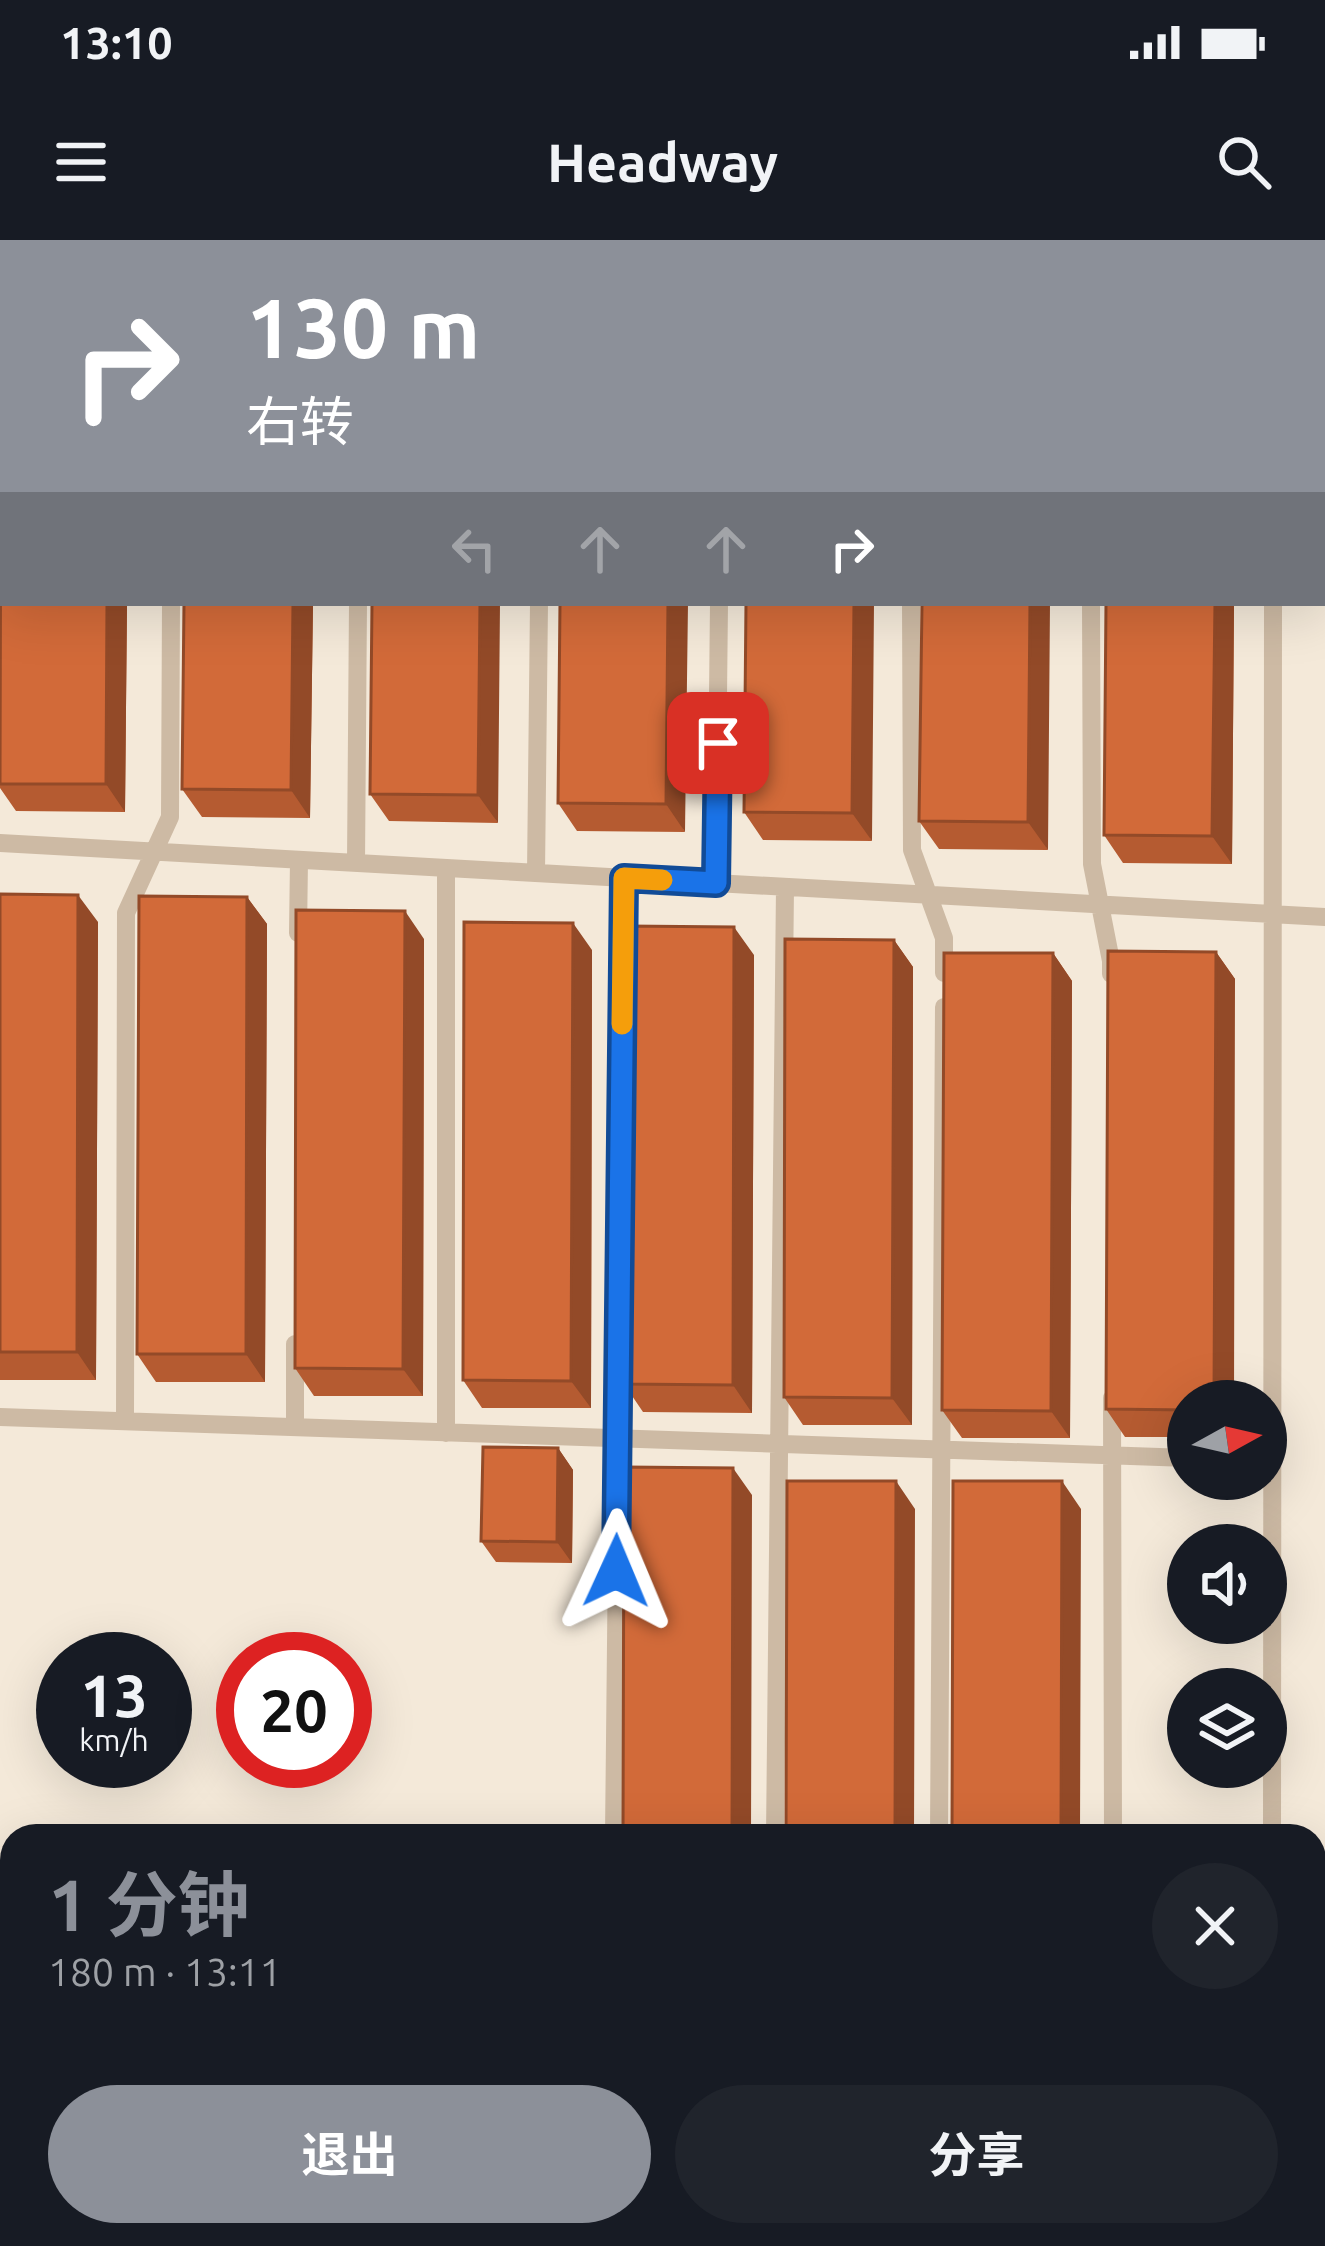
<!DOCTYPE html>
<html lang="zh">
<meta charset="utf-8">
<style>
:root{--surface:#171b24;--page:#20242c;--text:#f1f3f6;--muted:#9ea1a6;--accent:#8c9099}
body{margin:0;font-family:Ubuntu,"Noto Sans SC",sans-serif;background:var(--page);color:var(--text);height:100vh;display:flex;flex-direction:column;font-size:45px;white-space:nowrap}
*{box-sizing:border-box;margin:0}
p{font-size:39px;color:var(--muted)}
.icon{flex:none;width:66px;height:66px;fill:none;stroke:currentColor;stroke-width:2;stroke-linecap:round;stroke-linejoin:round}
.map{position:relative;flex:1;overflow:hidden}
.drawer{position:absolute;left:0px;top:1584px;width:1326px;height:423px;display:flex;flex-direction:column;background:var(--surface);border-radius:36px 36px 0 0;box-shadow:0 12px 48px #0002}
.drawer>*{flex:none}
.top-card{position:absolute;left:0px;top:0px;width:1326px;height:366px;box-shadow:0 12px 48px #0002;background:#8c9099;color:#fff;overflow:hidden}
.needle{width:78px;rotate:82deg}
.buttons{position:absolute;left:1167px;top:1140px;display:grid;gap:24px}
.buttons a{display:grid;place-items:center;width:120px;height:120px;border-radius:50%;background:var(--surface);box-shadow:0 12px 48px #0002;font-size:60px}
.speed{position:absolute;left:36px;top:1392px;display:flex;gap:24px;font-size:60px;font-weight:700;text-align:center}
.speed>*{display:grid;place-content:center;width:156px;height:156px;border-radius:50%;background:var(--surface);box-shadow:0 12px 48px #0002;line-height:1}
.speed small{font-size:30px;font-weight:400}
.speed .limit{border:18px solid #d22;background:#fff;color:#111}
.pin{position:absolute;display:grid;place-items:center;width:102px;height:102px;color:#fff;margin:-51px;border-radius:24px;box-shadow:0 6px 18px #0006}
.me{position:absolute;width:132px;margin:-66px;rotate:1deg;stroke-linejoin:round;filter:drop-shadow(0 0 9px #0008)}
.turn{display:flex;align-items:center;gap:42px;height:252px;padding:0 48px;font-size:54px}
.turn .icon{width:156px;height:156px;stroke-width:2.5}
.turn b{display:block;font-size:84px;line-height:102px}
.lanes{display:flex;align-items:center;height:114px;padding:0 48px;background:#0003;justify-content:center;gap:60px;direction:ltr}
.lanes .off{opacity:.35}
.round{display:grid;place-items:center;flex:none;width:126px;height:126px;border-radius:63px;background:var(--page)}
.headline{display:flex;align-items:center;justify-content:space-between;height:204px;padding:0 48px}
h1{font-size:72px;font-weight:700;line-height:90px;color:var(--accent)}
.action{display:flex;gap:24px;margin-top:auto;padding:24px 48px}
.action a{flex:1;height:138px;border-radius:72px;background:var(--accent);color:#fff;font-size:48px;font-weight:700;line-height:138px;text-align:center}
.action a+a{background:var(--page);color:var(--text)}
.status{display:flex;justify-content:space-between;align-items:center;height:84px;padding:0 60px;background:var(--surface);direction:ltr}
.status svg{height:33px;fill:currentColor}
header{display:flex;justify-content:space-between;align-items:center;height:156px;padding:0 48px;background:var(--surface);font-size:54px;font-weight:700}
.map>svg:first-child{display:block}
.lines{fill:none;stroke-linecap:round;stroke-linejoin:round}
.lane{stroke:#cdbaa4;stroke-width:18}
.wall{fill:#b55b31}
.shaded-wall{fill:#934a28}
.building{fill:#d26a39;stroke:#934a28;stroke-width:3}
.route-casing{stroke:#114b97;stroke-width:30}
.route{stroke:#1a73e8;stroke-width:21}
.slow{stroke:#f59e0b;stroke-width:21}
</style>
<div class="status"><b>13:10</b><svg viewBox="0 0 49 12"><path d="M0 12V9h3v3zM5 12V6h3v6zM10 12V3h3v9zM15 12V0h3v12zM26 1h20v11H26zM47 4h2v5h-2z"/></svg></div>
<header><svg class="icon" aria-label="menu" viewBox="0 0 24 24"><path d="M4 6h16M4 12h16M4 18h16"/></svg>Headway<svg class="icon" aria-label="search" viewBox="0 0 24 24"><circle cx="10" cy="10" r="6"/><path d="M15 15l6 6"/></svg></header>
<div class="map">
<svg width="1325" height="2006" viewBox="0 0 1325 2006">
<rect width="100%" height="100%" fill="#f4e9d9"/>
<g class="lines">
<path class="lane" d="M911 0V3
M1090 0V3
M1273 0V3
M172 3V0
M361 3V0
M543 3V0
M723 3V0
M911 363 912 610 944 698V733
M1091 363 1092 624 1111 721V734
M0 603 1325 677
M356 623 358 363
M536 633 539 363
M716 643 719 363
M298 693 299 620
M1112 1158 1113 1596
M0 1177 1188 1218
M125 1181 126 673 170 577 171 363
M295 1187V1104
M446 1193V628
M614 1596 624 638
M775 1596 785 647
M939 1596 944 767
M1272 1596 1273 363"/>
</g>
<path class="wall" d="M0 231 3 363H127L125 572 16 571 0 548Z
M184 363H313L310 578 202 577 182 549Z
M372 363 498 583 389 581 370 554Z
M560 363 685 592 577 591 558 563Z
M746 363 872 601 763 600 744 572Z
M922 363 1048 610 939 609 919 581Z
M1106 363H1234L1232 624 1123 623 1104 595Z
M0 654 98 682 96 1140H0Z
M247 657 267 684 265 1142H156L137 1114Z
M424 699 423 1156H314L295 1128Z
M894 700 913 727 912 1185H803L784 1157Z
M592 710 591 1168H482L463 1140Z
M1216 712 1235 739 1188 1161V1197H1125L1106 1169Z
M1053 713 1072 741 1070 1198H962L942 1170Z
M754 715 752 1173 643 1172 624 1144Z
M558 1208 573 1230 572 1323 496 1322 481 1301Z"/>
<path class="shaded-wall" d="M111 0H131V3H111Z
M295 0H315V3H295Z
M485 0H505V3H485Z
M669 0H689V3H669Z
M859 0H879V3H859Z
M1039 0H1059V3H1039Z
M1220 0H1240V3H1220Z
M107 363H127L125 572 106 544Z
M293 363H313L310 578 291 550Z
M480 363H500L498 583 478 555Z
M668 363H688L685 592 666 564Z
M854 363H874L872 601 852 573Z
M1030 363H1050L1048 610 1028 582Z
M1215 363H1234L1232 624 1212 596Z
M78 655 98 682 96 1140 77 1112Z
M247 657 267 684 265 1142 246 1114Z
M405 671 424 699 423 1156 403 1129Z
M573 683 592 710 591 1168 571 1141Z
M734 687 754 715 752 1173 733 1145Z
M894 700 913 727 912 1185 892 1158Z
M1216 712 1235 739 1234 1161H1214Z
M1053 713 1072 741 1070 1198 1051 1171Z
M558 1208 573 1230 572 1323 557 1302Z
M733 1228 752 1255 751 1596H732Z
M896 1241 915 1269 914 1596H895Z
M1062 1241 1081 1269 1080 1596H1061Z"/>
<path class="building" d="M3 0H111V3H3L2 103Z
M187 0H295V3H187Z
M377 0H485V3H377Z
M561 0H669V3H561Z
M751 0H859V3H751Z
M931 0H1039V3H931Z
M1111 0H1220V3H1111Z
M1 145H3V363H107L106 544H0Z
M184 363H293L291 550 182 549Z
M372 363H480L478 555 370 554Z
M560 363H668L666 564 558 563Z
M746 363H854L852 573 744 572Z
M922 363H1030L1028 582 919 581Z
M1106 363H1215L1212 596 1104 595Z
M0 654 78 655 77 1112H0Z
M139 656 247 657 246 1114H137Z
M296 670 405 671 403 1129 295 1128Z
M464 682 573 683 571 1141 463 1140Z
M626 686 734 687 733 1145 624 1144Z
M785 699 894 700 892 1158 784 1157Z
M1108 711 1216 712 1214 1161H1188V1170L1106 1169Z
M944 713H1053L1051 1171 942 1170Z
M483 1207 558 1208 557 1302 481 1301Z
M624 1227 733 1228 732 1596H623Z
M787 1241H896L895 1596H786Z
M953 1241H1062L1061 1596H952Z"/>
<g class="lines">
<g class="route-casing">
<path id="route" d="M616 1331 624 638 716 643 718 503"/>
</g>
<use href="#route" class="route"/>
<path class="slow" d="M622 784 624 638 662 640"/>
</g>
</svg>
<div class="buttons">
<a><svg class="needle" viewBox="-14 -14 28 28"><path d="M0-13l5 13h-10z" fill="#e53935"/><path d="M0 13l5-13h-10z" fill="#9ea1a6"/></svg></a>
<a><svg class="icon" aria-label="sound" viewBox="0 0 24 24"><path d="M4 9h4l5-4v14l-5-4H4zM17 9q2 3 0 6"/></svg></a>
<a><svg class="icon" aria-label="layers" viewBox="0 0 24 24"><path d="M12 4l9 5-9 5-9-5zM3 14l9 5 9-5"/></svg></a>
</div>
<div class="speed"><div>13<small>km/h</small></div><div class="limit">20</div></div>
<div class="pin" style="left:718px;top:503px;background:#d93025"><svg class="icon" aria-label="arrive" viewBox="0 0 24 24"><path d="M6 21V4h12l-3 4 3 4H6"/></svg></div>
<svg class="me" style="left:616px;top:1331px" viewBox="-20 -20 40 40"><path d="M0-17L14 15 0 8-14 15z" fill="#1a73e8" stroke="#fff" stroke-width="4"/></svg>
<div class="top-card">
<div class="turn"><svg class="icon" aria-label="right" viewBox="0 0 24 24"><path d="M7 20v-9h11M14 6l5 5-5 5"/></svg><div><b>130 m</b>右转</div></div>
<div class="lanes"><svg class="icon off" aria-label="left" viewBox="0 0 24 24"><path d="M17 20v-9H6M10 6l-5 5 5 5"/></svg><svg class="icon off" aria-label="ahead" viewBox="0 0 24 24"><path d="M12 20V5M6 11l6-6 6 6"/></svg><svg class="icon off" aria-label="ahead" viewBox="0 0 24 24"><path d="M12 20V5M6 11l6-6 6 6"/></svg><svg class="icon" aria-label="right" viewBox="0 0 24 24"><path d="M7 20v-9h11M14 6l5 5-5 5"/></svg></div>
</div>
<section class="drawer">
<div class="headline"><div><h1>1 分钟</h1><p>180 m · 13:11</p></div><a class="round"><svg class="icon" aria-label="close" viewBox="0 0 24 24"><path d="M6 6l12 12M18 6L6 18"/></svg></a></div>
<div class="action"><a>退出</a><a>分享</a></div>
</section>
</div>
